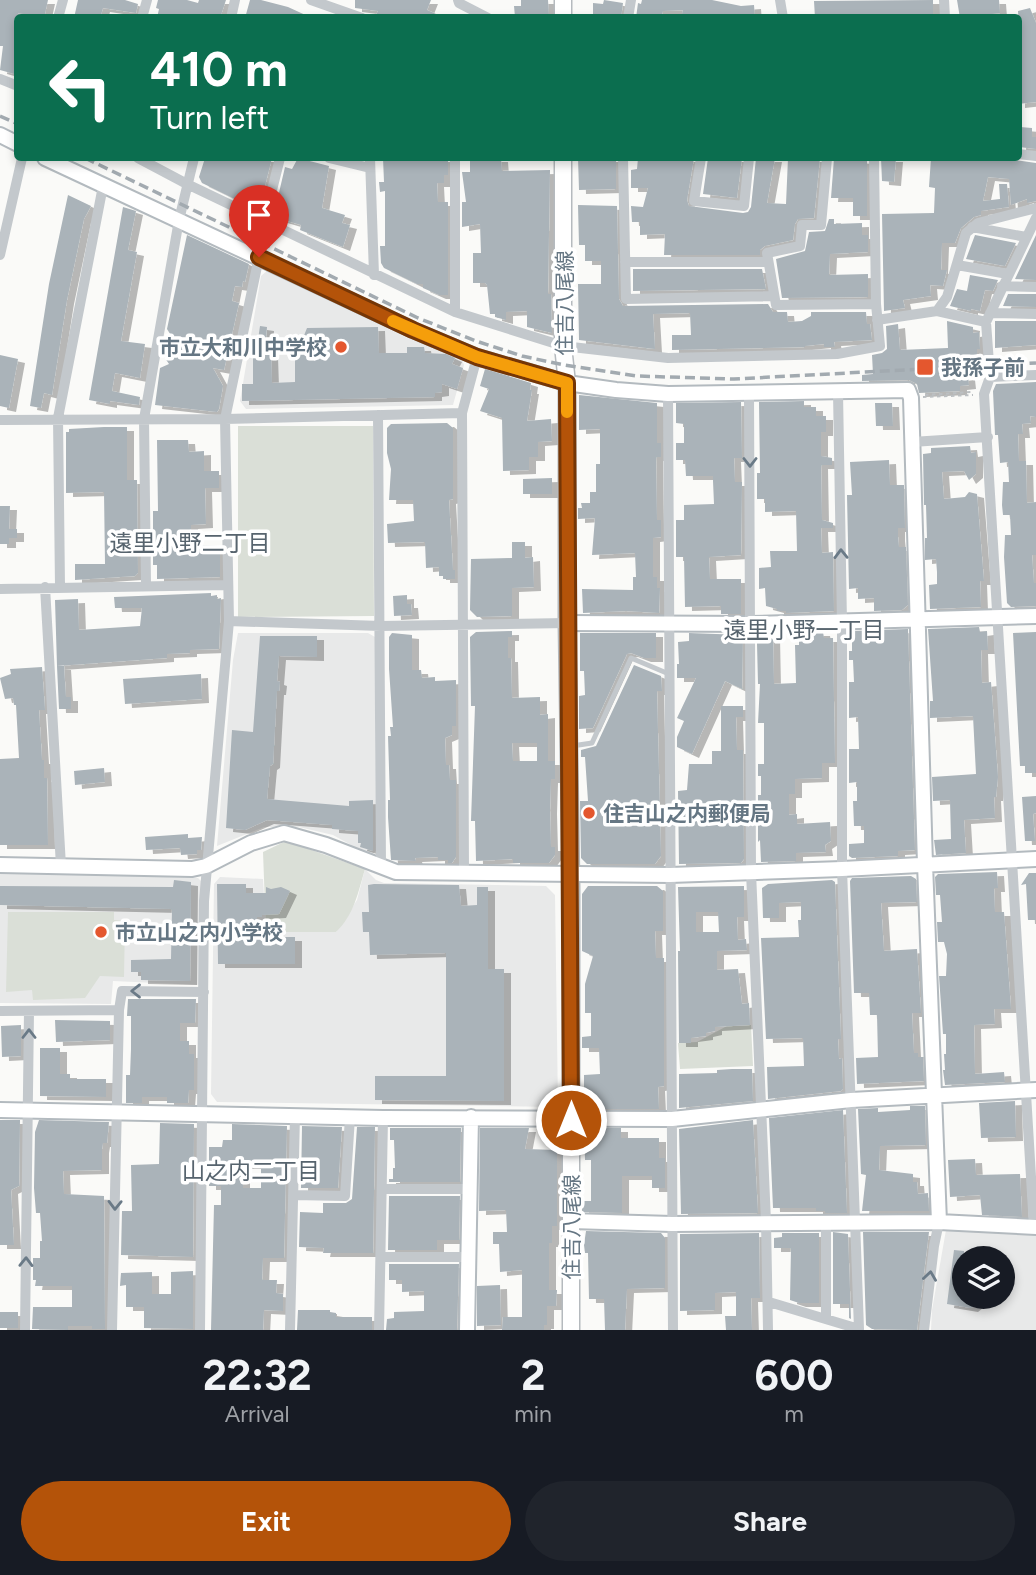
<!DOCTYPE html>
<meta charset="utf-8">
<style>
:root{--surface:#171b24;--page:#20242c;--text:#f1f3f6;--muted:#9ea1a6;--accent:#b45309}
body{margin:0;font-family:Figtree,"Noto Sans JP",sans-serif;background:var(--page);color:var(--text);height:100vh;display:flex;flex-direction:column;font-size:26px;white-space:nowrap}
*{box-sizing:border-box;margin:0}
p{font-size:23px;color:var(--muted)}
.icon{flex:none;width:38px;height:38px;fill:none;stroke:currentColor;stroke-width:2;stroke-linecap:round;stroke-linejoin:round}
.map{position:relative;height:1330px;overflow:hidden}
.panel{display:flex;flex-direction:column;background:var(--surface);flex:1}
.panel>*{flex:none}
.guide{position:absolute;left:14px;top:14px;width:1008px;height:147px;border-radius:7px;box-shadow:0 4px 10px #0003;background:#0b6e4f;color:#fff;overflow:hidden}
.tools{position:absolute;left:952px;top:1246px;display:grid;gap:14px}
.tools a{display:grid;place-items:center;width:63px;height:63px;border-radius:50%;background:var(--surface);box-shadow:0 4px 10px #0003;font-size:35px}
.pin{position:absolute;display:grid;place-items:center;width:60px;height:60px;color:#fff;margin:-72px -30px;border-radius:50% 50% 50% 0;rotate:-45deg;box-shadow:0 0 7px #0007}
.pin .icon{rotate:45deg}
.me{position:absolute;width:77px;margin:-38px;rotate:0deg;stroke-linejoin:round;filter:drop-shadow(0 0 5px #0008)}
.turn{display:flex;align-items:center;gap:24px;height:147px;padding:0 21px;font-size:32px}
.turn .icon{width:91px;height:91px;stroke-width:2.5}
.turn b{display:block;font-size:49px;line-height:60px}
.eta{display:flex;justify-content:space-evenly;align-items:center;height:119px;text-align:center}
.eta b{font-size:42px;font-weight:700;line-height:49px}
.cta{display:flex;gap:14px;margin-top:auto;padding:14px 21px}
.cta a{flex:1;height:80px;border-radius:42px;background:var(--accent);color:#fff;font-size:28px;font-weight:700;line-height:80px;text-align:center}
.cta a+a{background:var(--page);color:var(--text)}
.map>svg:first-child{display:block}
.built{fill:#e8e9e9;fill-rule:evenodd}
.green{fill:#dadfd7}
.building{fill:#aab3b9;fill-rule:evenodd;filter:url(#shadow)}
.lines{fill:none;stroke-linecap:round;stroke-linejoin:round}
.secondary-casing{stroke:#b3babf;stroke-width:18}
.primary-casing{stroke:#b5babe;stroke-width:19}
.path{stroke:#bbbfc2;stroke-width:2;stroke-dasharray:3.5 3.5;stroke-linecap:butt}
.lane{stroke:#c3c8cc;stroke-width:5}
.street{stroke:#c3c8cc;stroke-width:10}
.secondary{stroke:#fff;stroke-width:14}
.primary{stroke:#fff;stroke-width:16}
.rail{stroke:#a2aab0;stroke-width:3.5;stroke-dasharray:10 5;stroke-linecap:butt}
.oneway{stroke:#6a7a87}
.route-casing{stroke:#753606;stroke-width:18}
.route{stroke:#b45309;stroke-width:12}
.slow{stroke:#f59e0b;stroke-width:12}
.poi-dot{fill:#e4572e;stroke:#fff;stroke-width:2.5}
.labels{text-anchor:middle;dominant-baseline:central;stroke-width:7;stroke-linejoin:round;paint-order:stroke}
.street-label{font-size:21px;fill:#657683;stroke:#fff}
.poi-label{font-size:21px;font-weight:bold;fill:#657683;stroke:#fff;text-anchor:start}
.neighbourhood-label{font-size:23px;fill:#57646e;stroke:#fff}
</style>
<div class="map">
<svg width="1036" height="1330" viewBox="0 0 1036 1330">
<defs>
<filter id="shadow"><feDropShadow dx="7" dy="4" stdDeviation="0" flood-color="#0004"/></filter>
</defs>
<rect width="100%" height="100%" fill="#fafaf8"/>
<path class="built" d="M269 269 407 338 461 357 464 365 453 405 246 409 240 401 261 276Z
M238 633H368L375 637 376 851 371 856 333 835 299 827H264L217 846 233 660Z
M365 869 376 880 384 883 546 886 555 895 558 1107 217 1102 211 1094 214 884 220 877 263 879 266 932H336L357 900Z
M0 872 198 878 204 884 200 985 113 981 111 1004 0 1003Z
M950 1227 1036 1235V1330H931L932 1310 946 1230ZM964 1258H1003V1297H964Z"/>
<path class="green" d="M238 426H373L374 616 238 617Z
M286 841 365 869C358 893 354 915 336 932H266L263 852Z
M8 912H114V920L125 921 124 977 100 976 85 998 33 1000 32 990 6 992Z
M751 1025 753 1066 680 1069 678 1043 697 1042 727 1026Z"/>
<path class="building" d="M0 0H48L44 18 18 13V75L0 70 3 46H0Z
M78 0H125L138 4 136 13 103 8 100 18H74Z
M158 0H187L198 3 199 0H226L220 18H191L178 14 177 18H157L159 9 156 8Z
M250 0H261L288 7 312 18H245Z
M355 0H431L427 10 445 18H384L376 15 378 11 355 8Z
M521 0H548L549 16 515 17 514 6H521Z
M604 0 623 3 621 18H593V3L603 4Z
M642 0H712L741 6 754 5 755 18H681L683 10 663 11 661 18H636L638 3 641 4Z
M933 0V18H815L814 1Z
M957 0H999L1000 13 960 18Z
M1030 8 1036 23V102L1018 104V66H1021L1018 11Z
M1020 127 1032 128V137H1036V149L1019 147Z
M205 158H272L260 206 237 200 202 183 199 177Z
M298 158 329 166 322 208 345 215 342 223 350 225 343 247 300 230 301 225 277 218V215L274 214 285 167 292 169Z
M383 158H448V175H444V183H437L438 202H448V295H439L423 288V284H417L384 268 381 263 380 246H385V191L380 192 379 182H384Z
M470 158H501L502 171 550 170 548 294H551L552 333 527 327V311L506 312V320L495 317V314H490L487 285 485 283H473V253H481L480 224 462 227V202H466L462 172H470Z
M578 158H616V189L579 190Z
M638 158H694L687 200 689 206 743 213 748 212 751 207 756 158H775L767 203 786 204 788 158H820L814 218 798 219 795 224 793 240 765 246 760 250V255H664L665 234 640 235V222H632L631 206 643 207 648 188H631V170L637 169Z
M708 158H742L737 198 703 194Z
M834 158 867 160V216H853V198H831Z
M881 158H896L894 182 882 181Z
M931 158H1000L1036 163V201L1027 203V199L1011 205 1009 179 988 177 983 201 1000 199 999 184H1007L1009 207 981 211V215L974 217 961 228 955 243H942L941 270H947L943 286 930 285 931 296 903 300 905 308 884 311 882 214 934 213 935 188 929 187Z
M68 195 91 206 84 219 67 300 52 395 44 393 41 408 30 406 49 284Z
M578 205 617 206 619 299 623 306 768 304 773 312H787L788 322 802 321 811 316V312H866L867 324H870L872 340 834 342 835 347H824V344L805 346V347L672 350V335H691L690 313 653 314 655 349 579 340 578 284H601V261H585V245H579Z
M123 207 136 211 128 250 137 252 121 341 145 344 140 378 115 373 112 391 140 397 139 405 110 401V404L89 400Z
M829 219H834V224L862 223V235H868V252L830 254 829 275 868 274V297L782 298 776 259 805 251 809 232 825 231Z
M187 235 249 264 245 282 243 281 242 287 235 286 232 301 239 303 224 370 213 368 223 386 219 409 217 412 155 405 160 368 169 364 163 355 165 342 172 337 167 329Z
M975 235 1016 243 1005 266 966 259Z
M1036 235V280L1015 279Z
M633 269H762L766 289 633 291Z
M970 275 998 280 993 291 985 290 980 311 971 309V311L950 306 957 289 967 291Z
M1008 294H1036V307L1003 306Z
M947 321 973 327V333L979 332 980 349H977V358L960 359V377L968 376 969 385 960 386V391L919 393 917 384 909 380 862 381V375L873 374 872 355 882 353 887 349 886 326 898 324 900 350 948 348Z
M995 321H1036V345L995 348Z
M260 326 267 327 265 353H271L272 383 295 382V358L307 328 378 327 379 353H407V347H424L425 353 446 354 455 358 452 364 463 368 457 389 442 384V392L435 393V397L242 401V384H253V353H256Z
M0 355 18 359 9 408 0 406Z
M485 369 531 383 530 390H532L527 421 551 419 552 441 538 442V457H529V470L503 471 502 418 480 411 489 389 480 386Z
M1036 382V417L1030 416 1031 423 1022 424 1023 434H1018L1019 461H1026L1027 503 1036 502V555H1032L1034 583H1036V606L1011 607 1007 603 1004 557 1005 535H1011L1010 515H1003L1002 505 1003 482H1009L1008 462 1000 463 998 435H995L993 391 996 384Z
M579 395 657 403V443H661V457H656L657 520H661V537L653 538V577H657V588H660L659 613 626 611 583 613 582 589 633 590V577H636L635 553 592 555 595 518 578 519V508H582L581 503H590V492H596V464H600V429L579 430Z
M804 401V407H816V416H826V432H821V456L832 458V465H821L822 520 833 523V528H821L822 553 833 552 834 611 786 613V611H777V609L766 606 765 588 759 589V568L771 567 770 551H797L796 511 765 512V499H757V473H760L759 402Z
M741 402 742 458H734L735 482H742L741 555 709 557 710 579H741V614H721V606L685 607 684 557H676V520H684V505L714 504 713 481V476H686L685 460H676V443H684V424L676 423V403Z
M875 403H892L893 426H876Z
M447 423 453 428V499L449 500 453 570H455V579H443V576H439V567L426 568 425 542 388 543 387 524 414 521 413 500H389L391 469 387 453V428L391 424Z
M104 427H127V480H137L138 573 135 576 75 580V564H105L104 492 66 493V432H69V429Z
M157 440H188L189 452 204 451V471H219V488H205L206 524 191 525V545L220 546V577L157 579V565H153V511H158Z
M970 446 971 453 976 452V474L969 480 964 471 942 472 944 499 965 497 969 492 977 494 984 581H980L981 607 930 609 929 585 937 584V572L936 559 925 560V538H927L926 505H924L923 454 931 453V448Z
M889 460 890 485H904L905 528H898V537L899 547H906L908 605 902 610 874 611V598L858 599V588L849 589 847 495H852L850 462Z
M552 478V494H523V479Z
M0 506H10L9 529H17V538H9V544H0Z
M512 542H525V558L533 557 534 587 512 588V616L477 617 470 610 471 559 512 558Z
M211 593V596L217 595V599L221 598 219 649 190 650V653L167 654V658L57 666 55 600 78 599 79 630 140 626 142 608H115L114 597Z
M407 595V604H411L412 615 394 616 393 596Z
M979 627 980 632 987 631 988 650H981L982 683 991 682 992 695 998 777 996 797H994L995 818 964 820 966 853 936 855 934 840 951 839 950 800 933 801 932 777 976 774 973 716 930 718V701H933L928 629Z
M908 629 915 850 898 851V856L852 858 849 856V844L864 843V826H854L853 801H857V782L849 783V749H859L858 717 849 718V682H854L853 660H849V651H852V631Z
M512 631V637H508V658H511L512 698 540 697V715L548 714V761H555V779H551L550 810 551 847H555V855L549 863H513V859L476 861 475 821H471L475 706H471L470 637 476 632ZM512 743H537V761H513Z
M813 632H823L824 638H833L835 763H822V778L795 779V794H789V815L797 814V824L830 822 831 841 825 845 826 852 796 853V861L761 862 760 840 758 842V795H761V776H758V764H764V723H758L760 684H758L757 643H762V634H773L774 684 796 683 795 645H799V640H814Z
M1036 632V773H1025V766H1020L1013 633Z
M392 633 412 635V670H421L422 678 435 677V681L456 680V726H452V735L445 738 446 765H449L450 780H456V857L452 863H448V860H438V857L415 858 416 861 391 860 388 817V800H390L388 736H391L390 727H393L389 669V637Z
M580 633H656V658H644L631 653 627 654 593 728 579 729V696L585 695 584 671H580Z
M689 633 743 635 742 689 725 681 692 754 677 747V737L684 721 677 718 696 678H677V664H679L678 642 689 641Z
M260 636H317V657L279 656 277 681 280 682 279 691H277L273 764 270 766 267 799 349 806V801L373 800V851L360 847 361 843H358V831L332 829V825L267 820 245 830 226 828 232 730 253 732Z
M634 665 661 676 662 691H657L661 856 655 864H587L581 858 580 801H588L585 757H581V750L596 746Z
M57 666H64L66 697H71V709H59Z
M42 667 45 710H39L42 760H44V778H47L48 845H0V759L19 758 16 705H14L13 698 5 699 0 678 11 674 10 669Z
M201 674 202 699 125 704 123 679Z
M721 706H743V717H736L737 750H743L744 859 741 863 679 864 678 791 687 790 689 764H712V751H721Z
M104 768 105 782 75 785 74 771Z
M1036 796V813L1033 814 1035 841H1025L1022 797Z
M188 834V838L202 837 201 850H197V854L181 855 180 848 146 850 145 837Z
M997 872 998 888H994L995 912H1004L1011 1009H994L995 1024 974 1025 975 1074 1004 1072 1005 1082 945 1085 943 1070H945L944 1054H946V1034H943L939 976H946L947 954 944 942H938L937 922H942L940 895H936L935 877 938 874Z
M1029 873H1036V920H1028L1026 884 1021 885Z
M911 876 916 879 917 902 881 903 884 951 917 949 921 1013H912L914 1053H918V1057H923L924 1081 857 1084 856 1058 878 1057 877 1015H870L869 993H854L850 881 852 878Z
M174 880 191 882 190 981 141 980V972H131V960L171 959 172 909 0 905V886L173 887Z
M832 880 835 882 841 1039H838L839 1059 842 1058 843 1089 841 1091 768 1099 767 1067 804 1066 803 1038 766 1039 761 938 799 937 798 920H801V902L779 903V918H763L762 888 768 884Z
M217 884H246V893H266V887L271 889 281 887 290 891 279 914 262 915V917H257V937H295V964H218Z
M374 884 459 885 461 906 477 905V887H488V969H504V1101L375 1100V1076H446V953L370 955 369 932H363L362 912H369L368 885Z
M588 886H657L663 891V931H655L656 958H664V1086L658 1087 659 1109H584V1075L600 1074 599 1048H582V1037L591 1036V1013H585V984L593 956 582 951V894Z
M744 886V917H737L738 940 746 939 747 950 717 951V970L738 969 742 1004 749 1003 750 1025 715 1027V1031L706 1033V1036L691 1038V1043H679L678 951H680L678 887ZM696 912H718L719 932H696Z
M128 999H196L195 1023H180V1041H189V1054H194V1090H189L188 1103H167V1097H142V1103H126V1075H130L131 1049V1016H127Z
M55 1020 110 1021V1040L56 1042Z
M21 1025V1056L2 1057 1 1026Z
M40 1048H60V1074H70V1079H106V1097L40 1096Z
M732 1069H752L753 1101 679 1108V1074L717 1073V1070Z
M1015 1101 1016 1137 981 1138 979 1103Z
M910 1106H925L926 1145 880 1146 879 1170 913 1174V1182H917L918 1194 928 1193 929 1211H862L866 1175 861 1174 858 1109 878 1108V1112L910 1110Z
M843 1110 847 1213H825V1211H816V1208H773L769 1118Z
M0 1120H20L19 1186 11 1190 14 1245H0Z
M39 1120 109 1122 107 1143H103L102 1149V1170L63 1171 64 1194 104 1196 105 1329H92V1326H68V1330L32 1329 33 1307H72V1286H35L36 1280H33V1258H40V1241H42L40 1213H36L34 1188 35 1132Z
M753 1120 758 1213 681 1214 679 1129Z
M160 1123 194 1124 193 1257 121 1255 122 1211H132L131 1165 159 1164Z
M232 1124 287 1126 284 1258H263L262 1280H277L276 1293 283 1294V1311L264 1310 263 1330H211L214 1205H221V1186H209V1147H222L223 1140H232ZM243 1165H261V1188H243Z
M302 1126 342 1127 338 1188H301Z
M357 1127H375L373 1253H323L324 1248 299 1247 300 1212 323 1213V1203H346L352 1199Z
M390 1128H461L460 1182H389V1179H393V1168H395L394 1140H390Z
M480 1128H529L525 1149 557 1150V1226H552V1243H549V1290H557L556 1306H547V1325H544V1330H502L503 1317H522V1270L500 1272 499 1244H493V1232H507L506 1210 479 1211Z
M584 1128H621V1138H659V1158H665V1188H652V1176H622V1213L582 1212V1201H591V1160H585Z
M975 1159 976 1175 1020 1174 1022 1217 982 1215 980 1195 950 1197 948 1160Z
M389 1196H460L459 1240H437V1250H388Z
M586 1231 661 1233 665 1238V1288L627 1289 625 1330H605L604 1299H589L588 1253H585L584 1245Z
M833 1232 848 1234 851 1319 849 1318V1304H833Z
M863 1232H929L917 1330 872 1329 866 1325Z
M759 1233 760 1298H751L752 1330H726L725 1316H736V1292L715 1293V1310L680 1311V1234Z
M782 1233H819V1303H799L790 1300 791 1248H774V1238L782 1237Z
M954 1250 964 1251V1297H977L976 1304 971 1308 947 1304Z
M389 1264H459L457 1330H386L387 1319 394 1318V1312L424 1311V1291L402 1292V1280H389Z
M193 1271V1329L144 1328V1307H126V1285L120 1286 121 1273 152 1272V1294H171V1272Z
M500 1285 501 1325 477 1326V1286Z
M298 1310H330V1312L336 1313V1317H372V1330H297Z
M0 1312H18V1328H0Z"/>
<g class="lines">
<g class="secondary-casing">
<path id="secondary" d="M0 135 18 144
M45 158 413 330 477 357 567 383 616 390 668 394 908 390 911 398 925 864 939 1222
M567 623 751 624 1036 616
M0 865 192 869 206 866 251 843 284 833 326 845 396 872 670 875 842 869 1036 859
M0 1110 383 1118 672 1119 851 1100 1036 1090
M571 1221 672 1224 939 1222 1036 1227
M467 1330 471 1117"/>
</g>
<g class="primary-casing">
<path id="primary" d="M563 0V18
M563 158V346L567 383V623L571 888V1330"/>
</g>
<path class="path" d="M925 395 972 392
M923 397 973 395"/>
<path class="lane" d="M572 746 592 743 631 658 669 674"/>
<path class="street" d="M311 0 362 18
M458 0 459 3 488 18
M780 0 783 18
M944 0 945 18
M58 18 63 0
M142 18 147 0
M231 18 235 0
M628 18 631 0
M0 79 18 86
M1018 154 1036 156
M138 158 187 184 455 312
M329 158 370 168
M370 158 374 275
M455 158V312L563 346 668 358 837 354 880 346 876 304 874 158
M623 158 626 299 774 296
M701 158 694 201 744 206 749 158
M827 158 821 225H802L800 246 767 253 776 305 876 304
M264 222 280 158
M972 227 1026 237
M0 255 22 158
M625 262H768
M957 265 1008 274
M1002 286 1036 287
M937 311 947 297 966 233 978 223 1036 208
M990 313 1036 314
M877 320 937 311 986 322
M990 377 1036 375
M668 394 673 1330
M749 394 751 872 766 1222 768 1330
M378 415 381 866
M0 420 225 419 462 413
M912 442 988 437
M146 585 144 419 179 220 194 158
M60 586 58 418 103 186
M45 587 61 866
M0 589 227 585
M229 621 381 626 567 623
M464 874 462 413 477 357
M0 1011 119 1010
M382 1189H470
M293 1195 345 1196 350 1117
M1034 1227 984 394 990 377 986 322 1036 218
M381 1257H468
M769 1302 859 1329 842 869V623L838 392
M826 1319V1222
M25 1330 29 1011
M112 1330 119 1010 122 991 204 992
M200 1330 204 901 229 621 225 419 259 257
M290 1330 295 1115
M379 1330 383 1118
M924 1330 934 1246 939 1222"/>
<use href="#secondary" class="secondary"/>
<use href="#primary" class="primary"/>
<path class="rail" d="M0 116 18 124
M85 158 418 318 476 341 522 356 564 365 636 376 734 379 1036 363"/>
</g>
<defs><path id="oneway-chevron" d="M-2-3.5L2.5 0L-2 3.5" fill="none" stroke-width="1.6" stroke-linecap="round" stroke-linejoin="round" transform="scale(1.75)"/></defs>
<g class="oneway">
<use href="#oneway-chevron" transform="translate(750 462) rotate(90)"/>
<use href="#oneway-chevron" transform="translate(841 554) rotate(-91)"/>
<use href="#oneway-chevron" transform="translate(136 991) rotate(-180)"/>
<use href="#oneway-chevron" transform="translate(29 1034) rotate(-90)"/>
<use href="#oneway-chevron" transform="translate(115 1205) rotate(91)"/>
<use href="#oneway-chevron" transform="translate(26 1262) rotate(-89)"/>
<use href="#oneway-chevron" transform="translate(930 1276) rotate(-82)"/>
</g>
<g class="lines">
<g class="route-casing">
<path id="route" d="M259 257 413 330 477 357 567 383 571 1120"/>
</g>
<use href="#route" class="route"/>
<path class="slow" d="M393 321 477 357 567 383V412"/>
</g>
<g class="poi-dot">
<circle cx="341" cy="347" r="7"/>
<rect x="916" y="358" width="18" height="18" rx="3.5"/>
<circle cx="589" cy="813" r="7"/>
<circle cx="101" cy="932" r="7"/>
</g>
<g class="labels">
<g class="street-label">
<text transform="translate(564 303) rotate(-90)">住吉八尾線</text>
<text transform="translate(571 1227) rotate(-90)">住吉八尾線</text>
</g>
<g class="poi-label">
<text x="327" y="347" text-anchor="end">市立大和川中学校</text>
<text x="941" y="367">我孫子前</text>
<text x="603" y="813">住吉山之内郵便局</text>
<text x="115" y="932">市立山之内小学校</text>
</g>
<g class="neighbourhood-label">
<text x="190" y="543">遠里小野二丁目</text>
<text x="804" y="630">遠里小野一丁目</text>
<text x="251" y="1171">山之内二丁目</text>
</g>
</g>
</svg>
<div class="tools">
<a><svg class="icon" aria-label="layers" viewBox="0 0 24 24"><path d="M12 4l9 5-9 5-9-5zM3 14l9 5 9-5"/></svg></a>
</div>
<div class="pin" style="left:259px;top:257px;background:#d93025"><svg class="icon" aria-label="arrive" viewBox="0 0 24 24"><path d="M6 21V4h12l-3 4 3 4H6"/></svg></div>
<svg class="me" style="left:571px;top:1120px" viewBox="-20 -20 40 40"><circle r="17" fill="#b45309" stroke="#fff" stroke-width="3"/><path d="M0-11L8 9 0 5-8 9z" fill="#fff"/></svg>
<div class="guide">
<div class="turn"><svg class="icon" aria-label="left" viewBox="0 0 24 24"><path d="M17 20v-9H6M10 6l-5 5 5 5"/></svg><div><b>410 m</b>Turn left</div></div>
</div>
</div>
<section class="panel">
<div class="eta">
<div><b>22:32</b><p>Arrival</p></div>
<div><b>2</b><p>min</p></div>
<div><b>600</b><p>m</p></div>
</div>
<div class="cta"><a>Exit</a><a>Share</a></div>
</section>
